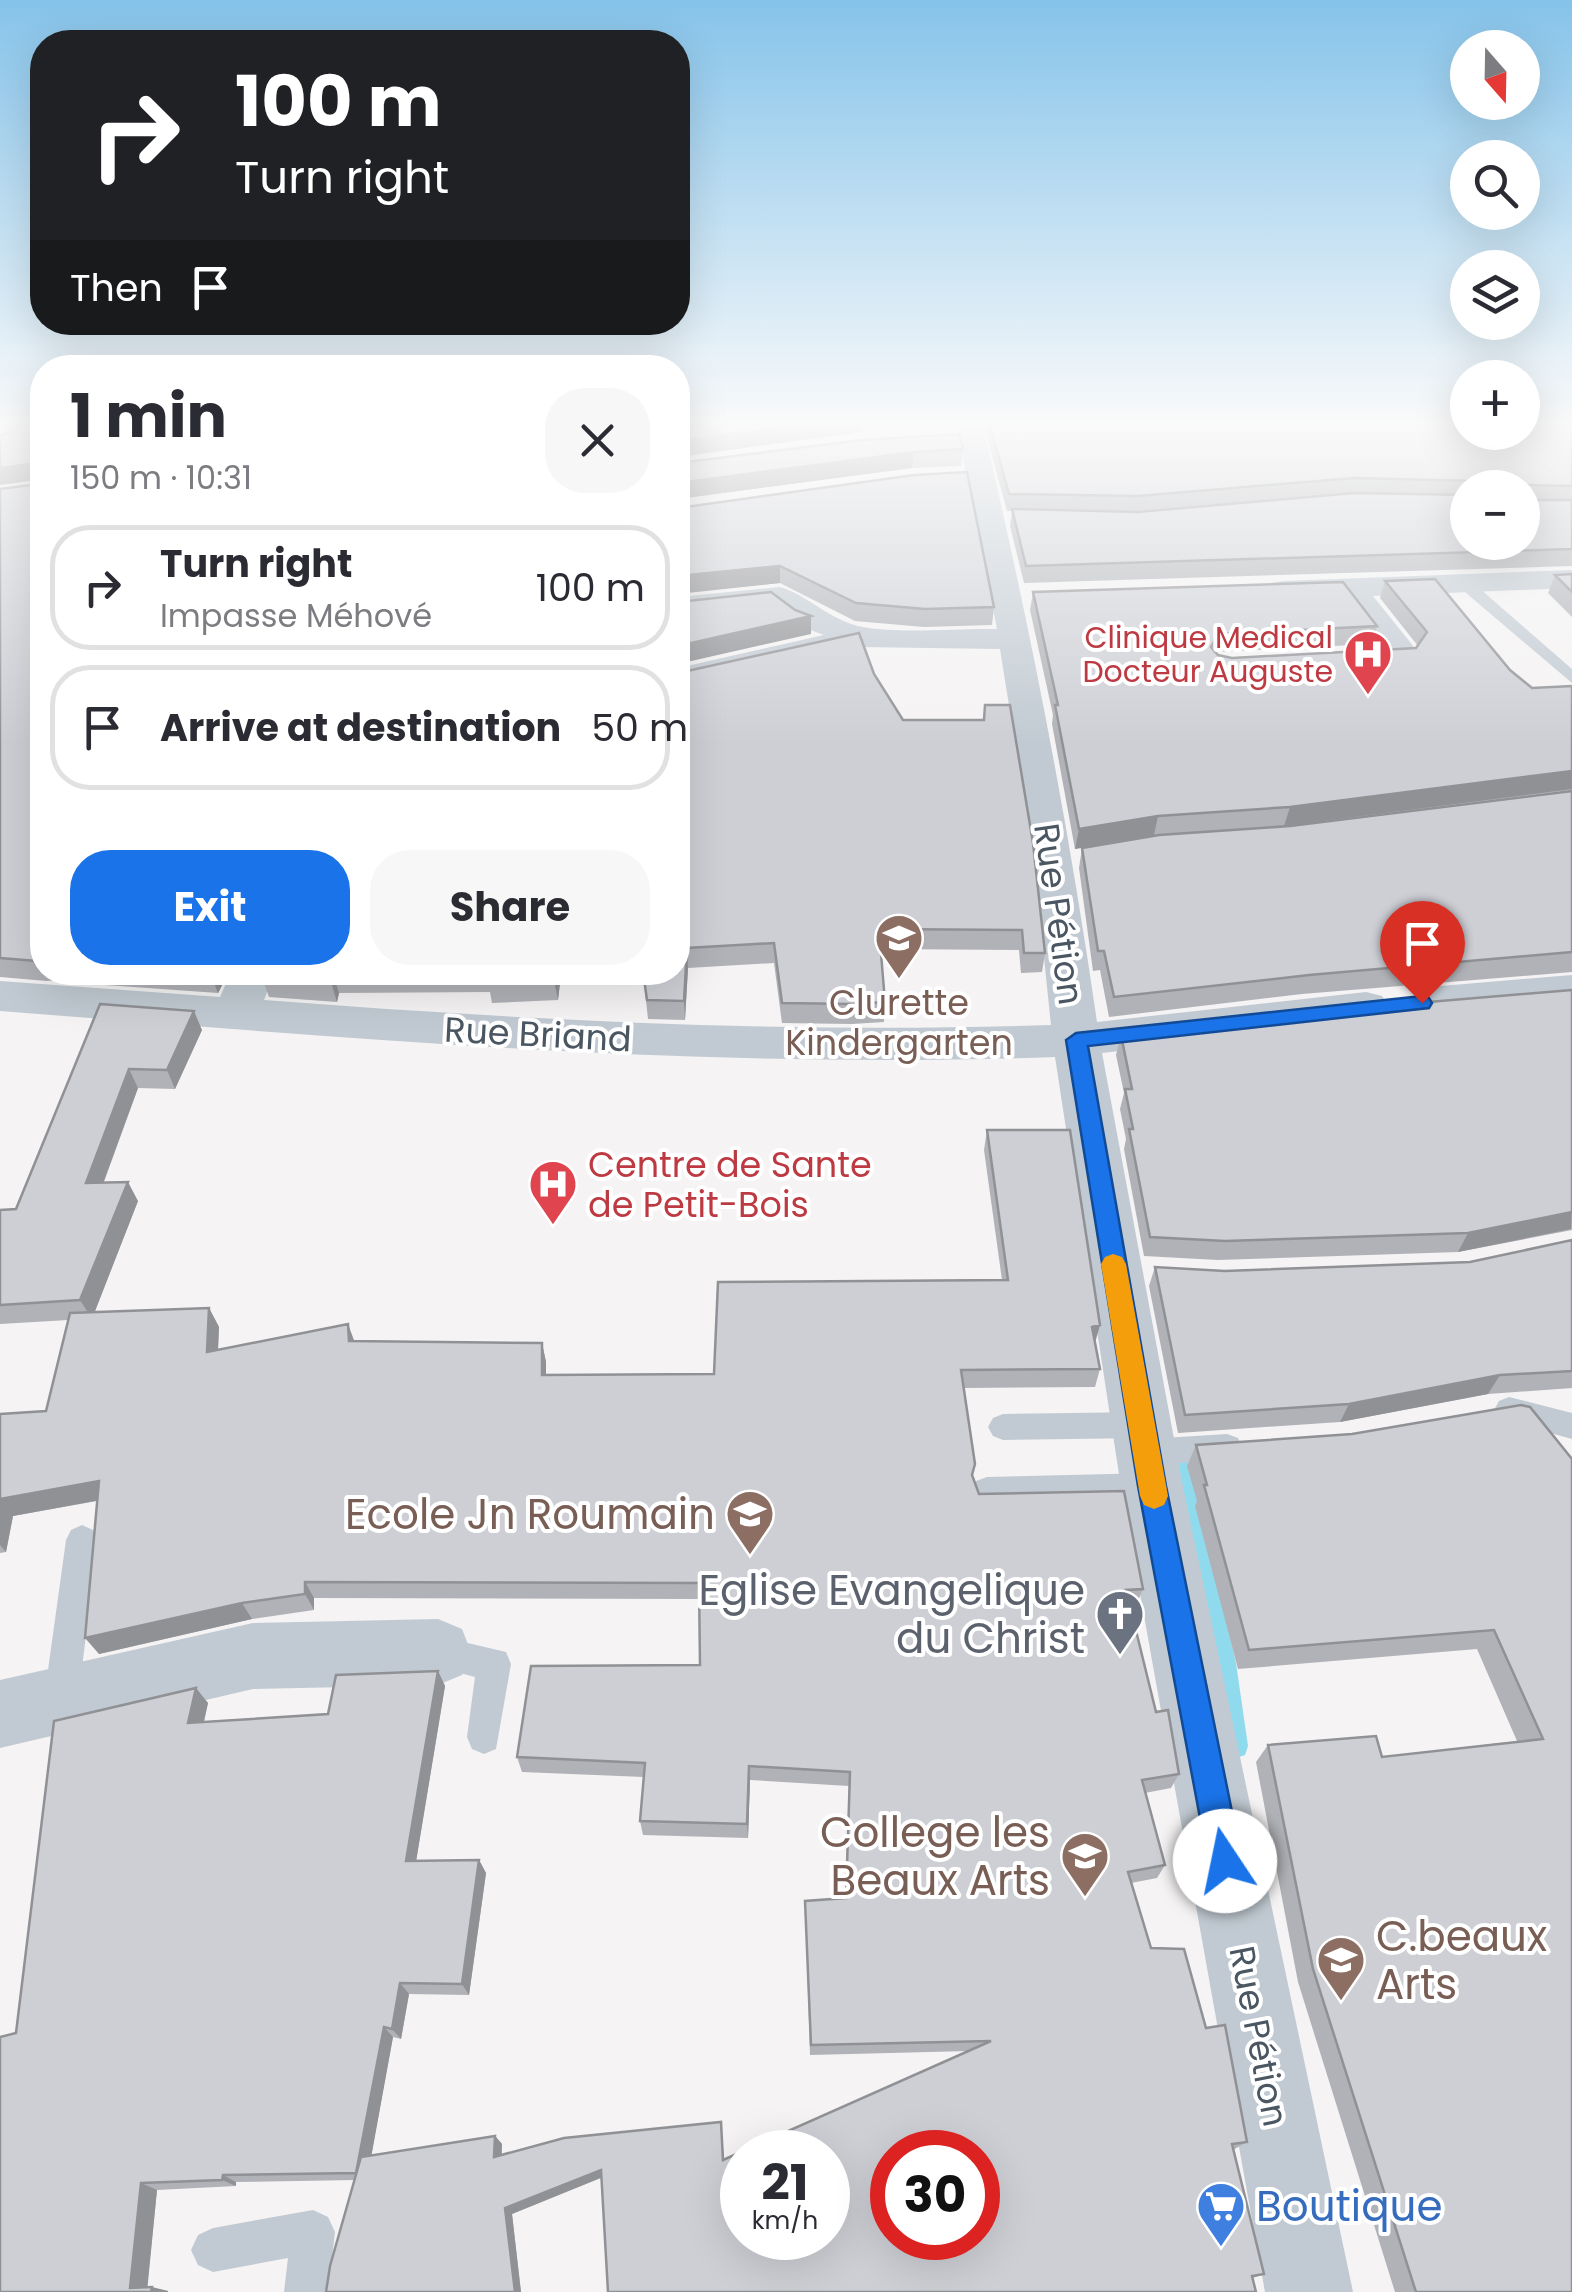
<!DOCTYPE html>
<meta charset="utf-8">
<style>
:root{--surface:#fff;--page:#f7f7f7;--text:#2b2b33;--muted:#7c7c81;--line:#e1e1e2;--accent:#1a73e8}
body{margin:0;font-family:Poppins,sans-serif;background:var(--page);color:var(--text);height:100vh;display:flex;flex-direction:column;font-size:38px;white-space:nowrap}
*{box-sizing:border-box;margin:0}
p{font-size:32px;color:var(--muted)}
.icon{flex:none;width:55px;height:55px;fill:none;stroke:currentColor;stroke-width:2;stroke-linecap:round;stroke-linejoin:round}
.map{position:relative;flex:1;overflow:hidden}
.panel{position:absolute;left:30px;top:355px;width:660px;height:630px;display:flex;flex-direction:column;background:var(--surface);border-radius:40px;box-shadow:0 10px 40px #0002}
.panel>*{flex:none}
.top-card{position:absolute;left:30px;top:30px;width:660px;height:305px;border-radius:40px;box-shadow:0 10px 40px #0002;background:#202124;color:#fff;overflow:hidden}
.needle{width:65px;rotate:160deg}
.controls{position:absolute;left:1450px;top:30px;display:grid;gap:20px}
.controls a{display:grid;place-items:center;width:90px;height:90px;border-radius:50%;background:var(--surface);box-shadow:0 10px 40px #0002;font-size:50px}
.speed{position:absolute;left:720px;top:2130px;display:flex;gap:20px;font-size:50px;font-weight:700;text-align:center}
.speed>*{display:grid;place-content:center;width:130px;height:130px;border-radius:50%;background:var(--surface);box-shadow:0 10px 40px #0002;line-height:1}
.speed small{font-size:25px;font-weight:400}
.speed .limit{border:15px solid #d22;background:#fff;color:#111}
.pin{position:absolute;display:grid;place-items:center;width:85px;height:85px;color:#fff;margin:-102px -42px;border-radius:50% 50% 50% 0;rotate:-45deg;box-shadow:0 0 10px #0007}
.pin .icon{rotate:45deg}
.me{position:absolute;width:110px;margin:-55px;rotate:349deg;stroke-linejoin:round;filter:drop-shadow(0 0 8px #0008)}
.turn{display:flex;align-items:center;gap:35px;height:210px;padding:0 40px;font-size:45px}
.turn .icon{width:130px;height:130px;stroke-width:2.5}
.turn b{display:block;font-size:70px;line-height:85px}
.then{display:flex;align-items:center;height:95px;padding:0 40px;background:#0003;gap:20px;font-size:38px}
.round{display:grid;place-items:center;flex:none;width:105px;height:105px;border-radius:40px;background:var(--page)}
.summary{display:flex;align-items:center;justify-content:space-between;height:170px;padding:0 40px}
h1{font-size:60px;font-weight:700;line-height:75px}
.primary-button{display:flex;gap:20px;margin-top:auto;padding:20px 40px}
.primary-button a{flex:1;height:115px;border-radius:40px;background:var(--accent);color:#fff;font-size:40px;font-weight:700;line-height:115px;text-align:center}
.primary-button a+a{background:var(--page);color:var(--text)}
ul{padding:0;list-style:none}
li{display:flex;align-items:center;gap:30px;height:125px;margin:0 20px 15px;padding:0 20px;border:5px solid var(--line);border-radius:40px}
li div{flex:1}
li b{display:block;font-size:38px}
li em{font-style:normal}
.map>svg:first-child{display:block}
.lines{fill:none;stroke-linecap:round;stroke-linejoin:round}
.stream{fill:#90daee;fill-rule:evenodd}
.service{fill:#c1cad2;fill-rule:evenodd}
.minor{fill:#c1cad2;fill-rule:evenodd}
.wall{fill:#b0b2b7;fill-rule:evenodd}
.shaded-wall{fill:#909195}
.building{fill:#cdcfd5;stroke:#909195;stroke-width:2.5;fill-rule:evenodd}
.route{fill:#1a73e8;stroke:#114b97;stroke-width:2.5}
.slow{fill:#f59e0b}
.labels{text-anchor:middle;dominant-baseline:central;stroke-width:8;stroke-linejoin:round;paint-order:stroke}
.far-health-label{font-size:30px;fill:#be3a42;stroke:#fff;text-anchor:end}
.street-label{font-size:35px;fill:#4a5661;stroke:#fff}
.education-label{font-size:35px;fill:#785e54;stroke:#fff}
.health-label{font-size:35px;fill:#be3a42;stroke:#fff;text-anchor:start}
.near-education-label{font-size:42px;fill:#785e54;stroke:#fff;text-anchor:end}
.near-worship-label{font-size:42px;fill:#5b616d;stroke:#fff;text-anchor:end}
.near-shop-label{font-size:42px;fill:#366cbe;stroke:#fff;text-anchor:start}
</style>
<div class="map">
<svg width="1572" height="2292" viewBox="0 0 1572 2292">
<rect width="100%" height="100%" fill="#f5f3f3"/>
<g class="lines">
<path class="stream" d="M1177 1449 1184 1451 1188 1458 1236 1663 1248 1746 1245 1755 1236 1758 1227 1755 1224 1746 1212 1663 1166 1458 1170 1451Z"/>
<path class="service" d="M1459 581H1471L1572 669V683L1459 587Z
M1509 1397 1572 1413V1439L1499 1419 1494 1410 1499 1401Z
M1142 1412 1152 1416 1157 1425 1152 1434 1142 1438 1003 1440 993 1436 988 1427 993 1418 1003 1414Z
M1227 1434 1238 1438 1242 1447 1238 1456 1227 1460 1147 1465 1136 1461 1132 1452 1136 1443 1147 1439Z
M1152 1473 1163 1477 1167 1487 1163 1497 1152 1501 987 1505 976 1501 972 1491 976 1481 987 1477Z
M82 1525 93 1530 98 1540 78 1699 73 1711 61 1716 49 1711 44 1699 66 1540 71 1530Z
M438 1636 506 1652 511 1664 496 1749 484 1754 472 1749 467 1737 475 1677 426 1664 421 1652 426 1640Z
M313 2210 328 2217 335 2232 328 2292H284L288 2258 213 2272 198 2265 191 2250 198 2235 213 2228Z"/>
<path class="minor" d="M956 422H982C1029 621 1068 820 1097 1022L1366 992 1382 996 1389 1007 1382 1018 1366 1022 1102 1053 1183 1487 1353 2292H1265L1121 1487 1055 1057C703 1070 351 1038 0 1011V981L220 997 231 972H275L264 1000C526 1020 788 1034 1051 1025L1034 862 1000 649 859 647 678 688V668L824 635 797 625 772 606 678 616V597L779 587C806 593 829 621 863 627 901 634 958 628 997 629Z
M1572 570V588L1373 596 1418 652C1402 674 1351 673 1327 667L1322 660 1327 653 1380 648 1341 597H1272L1267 590 1272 583 1283 581Z
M1572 975V1005L1441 1016 1425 1012 1418 1001 1425 990 1441 986Z
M438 1619 462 1629 471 1652 462 1675 438 1685 253 1689 0 1748V1680L253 1623Z"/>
</g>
<path class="wall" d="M42 422V972H229L218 993 91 984 88 977 47 981 0 977V489L38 484V480L0 485V435Z
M678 422H955L953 427 860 432Z
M983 422H1572V566L1024 583 1010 526 1012 511H1007ZM1468 488H1522L1468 542Z
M963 449 961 466 912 468 678 499V463Z
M678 508 994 607 992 625 924 627 855 621 780 583 678 593Z
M1572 574V617L1548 593 1555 575Z
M1385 581 1510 670 1532 688 1572 686V790L1284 826 1154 835 1075 849 1052 724 1053 715 1030 610 1033 592 1377 626 1372 644 1216 652 1218 655 1232 658 1416 648 1418 646 1380 598Z
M678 673 874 674 903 720H983L985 705 1045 953 1042 972 1021 973 1019 950 881 949 885 1002 884 1022 852 1024 782 1023 774 963 688 968 685 1020 648 1019 644 982 560 983 558 1000 492 1003 490 992 339 993 337 1002 269 997 262 977 264 972H678Z
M1572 791V972L1302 994 1109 1017 1100 970 1093 971 1079 868 1082 848 1290 826Z
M1572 990V1230L1458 1252 1218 1260 1144 1256 1124 1149 1126 1139 1120 1109 1124 1093 1116 1055 1121 1035Z
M100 1004 202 1030 175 1089 138 1088 104 1182 138 1201 94 1313 209 1308 219 1327 218 1350 355 1341 542 1343 546 1362V1375L714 1374 1002 1280 984 1150 987 1130 1095 1343 1100 1369 1095 1387 964 1388 973 1477 979 1494 1143 1589 1136 1606H1130L1156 1712 1179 1774 1171 1788 1145 1793 1165 1865 1157 1878 1131 1883 1151 1948 1206 2028 1247 2142 1233 2150 1264 2274 1253 2278 601 2178 512 2214 521 2292H326L355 2180 236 2182V2186L157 2190 147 2287 168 2291 0 2292 16 2033 196 1688 208 1703 204 1722 328 1714 438 1671 445 1686 416 1861 479 1860 486 1873 469 1995 409 1994 401 2039 393 2037 371 2156 495 2136 502 2144V2155L721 2122 724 2159 969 2051 810 2055 805 1901 845 1898 849 1786 750 1780 748 1838 643 1835 640 1821 644 1777 522 1772 517 1757 700 1665 699 1599 314 1598V1610L252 1619 99 1654 97 1501 13 1516 6 1552 0 1553V1414L46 1411 68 1320 0 1324V1210L16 1209Z
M1572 1240V1388L1488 1394 1340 1422 1178 1433 1149 1286 1155 1267 1225 1271 1470 1262Z
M1530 1407 1572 2292H1395L1298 1982 1256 1762 1268 1745 1382 1757 1517 1741 1477 1649 1238 1669 1195 1506 1197 1501 1187 1466 1196 1445 1352 1434Z"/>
<path class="shaded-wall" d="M822 422H861L860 432 678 457V441Z
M914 452 912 468 678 499V483Z
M38 463 42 479 0 485V468Z
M780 566V583L678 594V576Z
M811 616V634L678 664V646Z
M1572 771V789L1284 826 1290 807Z
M1158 816 1154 835 1075 849 1079 829Z
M687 948 688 968 685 1020 684 1001Z
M210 972H229L218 993 210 973Z
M556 972H558L560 983 558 1000 554 980Z
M333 974 339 993 337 1002 331 982Z
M194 1011 202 1030 175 1089 167 1070Z
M129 1069 138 1088 96 1202 86 1183Z
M128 1182 138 1201 92 1319 80 1300Z
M1572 1212 1571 1229 1458 1252 1468 1233Z
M209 1308 219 1327 217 1371 207 1352Z
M348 1324 355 1343 349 1341Z
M1100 1325 1095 1343 1092 1327Z
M542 1343 546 1362V1393L542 1375Z
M1500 1375 1488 1394 1340 1422 1349 1404Z
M99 1481 111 1498 13 1516 6 1552 0 1545V1499Z
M305 1582 314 1598V1610L305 1594Z
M242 1603 252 1619 99 1654 85 1638Z
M438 1671 445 1686 414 1874 406 1861Z
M196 1688 208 1703 200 1738 188 1723Z
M749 1766 750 1780 748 1838 747 1824Z
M479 1860 486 1873 469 1995 462 1984Z
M400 1983 409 1994 401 2039 392 2029Z
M384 2027 393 2037 367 2180 356 2173Z
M495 2136 502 2144 501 2164 494 2157Z
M601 2170 605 2176 512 2214 521 2292H515L505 2208Z
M223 2175 236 2182V2186L222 2180Z
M141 2183 157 2190 147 2292 130 2288Z
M152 2287 168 2291V2292H151Z"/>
<path class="building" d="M20 422H42V960L37 961 0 958V489L38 484V463L0 468V435H4Z
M678 422H822L678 441Z
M989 422H1468V432H1522V422H1572V486L1528 485 1525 488 1528 500H1572V549L1026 566 1012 509 1138 512 1354 493 1468 495V542H1522V488H1477L1476 481 1354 478 1138 496 1009 494Z
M959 434 963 449 914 452 678 483V463L862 440Z
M967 472 994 607 925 609 856 603 780 566 678 576V508L914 475Z
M1572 574V592L1555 575Z
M1435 579 1510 670 1532 688 1572 686V771L1290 807 1158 816 1079 829 1055 705H1058L1033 592 1343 582 1377 626 1218 634 1211 647 1218 655 1232 658 1416 648 1427 632 1385 581Z
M771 592 795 610 811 616 678 646V602Z
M859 633 874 674 903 720H984L985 705H1010L1033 843 1045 953H1024L1022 930 879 929 885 1002 853 1004 782 1003 774 943 687 948 684 1001 647 1000 643 972H678V673Z
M1572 791V952L1309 975 1114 997 1104 951H1098L1082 848 1159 835 1290 826Z
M264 972H483L333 974 331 982 262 977Z
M490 972H556L554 980 488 983Z
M1572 990V1212L1468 1233 1225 1241 1150 1237 1129 1129H1133L1125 1089H1132L1121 1035 1310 1012Z
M100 1004 194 1011 167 1070 129 1069 86 1183 128 1182 80 1300 0 1305V1210L16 1209Z
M987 1130H1070L1100 1325 1092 1327 1100 1369 961 1370 975 1464 972 1475 979 1494 1124 1491 1143 1589 1126 1590 1156 1712 1168 1710 1179 1774 1142 1780 1165 1865 1128 1872 1151 1948 1184 1949 1206 2028 1225 2025 1247 2142 1232 2144 1264 2274 1252 2276 1256 2292H608L601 2170 505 2208 515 2292H326L330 2266 361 2157 495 2136 494 2157 564 2138 721 2122 723 2160 991 2041 811 2045 805 1901 846 1898 850 1772 749 1766 747 1824 640 1821 645 1763 517 1757 531 1666 700 1665 699 1583 305 1582V1594L242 1603 85 1638 99 1481 0 1499V1414L46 1411 70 1313 209 1308 207 1352 348 1324 349 1341 542 1343V1375L714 1374 718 1282 1008 1280ZM742 2152H828V2238H742ZM892 2152H978V2238H892Z
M1572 1240V1371L1500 1375 1349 1404 1185 1415 1155 1267 1225 1271 1470 1262Z
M1521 1405 1530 1407 1572 1459V2292H1416L1313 1969 1268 1745 1376 1736 1382 1757 1543 1739 1494 1630 1249 1650 1204 1485H1207L1196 1445 1352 1434Z
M438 1671 406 1861 479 1860 462 1984 400 1983 392 2029 384 2027 356 2173 223 2175 222 2180 141 2183 130 2288 152 2287 151 2292H0V2037L16 2033 54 1721 196 1688 188 1723 328 1714 336 1675Z"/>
<linearGradient id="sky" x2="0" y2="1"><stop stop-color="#85c3ea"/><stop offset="0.57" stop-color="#fafafa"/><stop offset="1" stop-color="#fafafa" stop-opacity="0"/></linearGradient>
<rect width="1572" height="743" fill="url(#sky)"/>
<path class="route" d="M1422 996 1429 998 1432 1003 1429 1008 1088 1046 1166 1486 1242 1861 1237 1873 1225 1878 1213 1873 1208 1861 1138 1486 1066 1040 1076 1033Z"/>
<path class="slow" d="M1113 1254 1122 1257 1126 1264 1168 1496 1164 1505 1154 1509 1144 1505 1140 1496 1101 1264 1105 1257Z"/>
<defs>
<g id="hospital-pin" transform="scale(2.5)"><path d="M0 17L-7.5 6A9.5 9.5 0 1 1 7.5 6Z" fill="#e0444e" stroke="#fff"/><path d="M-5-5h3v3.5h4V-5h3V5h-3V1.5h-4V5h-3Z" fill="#fff"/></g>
<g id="school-pin" transform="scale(2.5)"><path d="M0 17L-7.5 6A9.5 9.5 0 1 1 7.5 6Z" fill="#8d6e63" stroke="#fff"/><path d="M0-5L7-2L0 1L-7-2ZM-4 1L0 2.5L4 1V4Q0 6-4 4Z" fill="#fff"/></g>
<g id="church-pin" transform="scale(2.5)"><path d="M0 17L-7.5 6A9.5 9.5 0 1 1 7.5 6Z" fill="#6b7280" stroke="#fff"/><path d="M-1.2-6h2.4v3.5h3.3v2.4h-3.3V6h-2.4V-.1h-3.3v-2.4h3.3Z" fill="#fff"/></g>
<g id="supermarket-pin" transform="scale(2.5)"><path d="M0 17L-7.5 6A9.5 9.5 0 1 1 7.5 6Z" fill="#3f7fe0" stroke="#fff"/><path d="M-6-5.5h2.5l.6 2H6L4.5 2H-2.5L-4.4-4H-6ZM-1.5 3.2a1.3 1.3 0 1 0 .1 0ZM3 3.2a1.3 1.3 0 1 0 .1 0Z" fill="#fff"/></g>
</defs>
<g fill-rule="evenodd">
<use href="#hospital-pin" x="1368" y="654"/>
<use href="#school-pin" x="899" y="938"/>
<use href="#hospital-pin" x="553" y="1184"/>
<use href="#school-pin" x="750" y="1514"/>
<use href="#church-pin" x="1120" y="1614"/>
<use href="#school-pin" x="1085" y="1856"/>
<use href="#school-pin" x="1341" y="1960"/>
<use href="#supermarket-pin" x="1221" y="2206"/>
</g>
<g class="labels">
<g class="far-health-label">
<text x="1333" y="637">Clinique Medical<tspan x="1333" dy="34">Docteur Auguste</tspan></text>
</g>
<g class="street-label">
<text transform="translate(1059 914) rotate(82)">Rue Pétion</text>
<text transform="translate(538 1034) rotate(3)">Rue Briand</text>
<text transform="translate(1259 2036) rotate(79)">Rue Pétion</text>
</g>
<g class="education-label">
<text x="899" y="1002">Clurette<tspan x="899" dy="40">Kindergarten</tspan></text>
</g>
<g class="health-label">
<text x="588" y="1164">Centre de Sante<tspan x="588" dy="40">de Petit-Bois</tspan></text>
</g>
<g class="near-education-label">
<text x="715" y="1514">Ecole Jn Roumain</text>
<text x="1050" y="1832">College les<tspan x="1050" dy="48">Beaux Arts</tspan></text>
<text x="1376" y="1936" text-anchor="start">C.beaux<tspan x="1376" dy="48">Arts</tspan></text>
</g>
<g class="near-worship-label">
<text x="1085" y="1590">Eglise Evangelique<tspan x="1085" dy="48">du Christ</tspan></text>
</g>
<g class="near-shop-label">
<text x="1256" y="2206">Boutique</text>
</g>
</g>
</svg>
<div class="controls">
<a><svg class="needle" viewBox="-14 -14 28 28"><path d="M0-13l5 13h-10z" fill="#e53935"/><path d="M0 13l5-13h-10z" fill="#7c7c81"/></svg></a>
<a><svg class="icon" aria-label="search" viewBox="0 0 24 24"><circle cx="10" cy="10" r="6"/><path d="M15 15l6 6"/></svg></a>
<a><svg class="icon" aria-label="layers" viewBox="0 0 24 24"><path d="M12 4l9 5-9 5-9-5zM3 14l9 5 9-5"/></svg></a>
<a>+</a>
<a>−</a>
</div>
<div class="speed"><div>21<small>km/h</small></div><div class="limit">30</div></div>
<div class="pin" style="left:1422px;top:1003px;background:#d93025"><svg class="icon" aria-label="arrive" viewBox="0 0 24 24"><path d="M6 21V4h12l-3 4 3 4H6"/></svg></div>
<svg class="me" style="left:1225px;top:1861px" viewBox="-20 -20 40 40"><circle r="19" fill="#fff"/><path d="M0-13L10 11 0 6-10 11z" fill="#1a73e8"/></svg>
<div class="top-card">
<div class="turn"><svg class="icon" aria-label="right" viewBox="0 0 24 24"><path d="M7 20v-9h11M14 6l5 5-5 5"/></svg><div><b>100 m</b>Turn right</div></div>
<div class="then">Then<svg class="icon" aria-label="arrive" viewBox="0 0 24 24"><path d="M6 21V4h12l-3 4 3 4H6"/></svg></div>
</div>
<section class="panel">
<div class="summary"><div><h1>1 min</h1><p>150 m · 10:31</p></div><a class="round"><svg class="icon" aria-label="close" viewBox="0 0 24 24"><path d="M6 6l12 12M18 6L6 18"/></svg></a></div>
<ul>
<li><svg class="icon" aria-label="right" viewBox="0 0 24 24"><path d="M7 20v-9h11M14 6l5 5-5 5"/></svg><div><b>Turn right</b><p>Impasse Méhové</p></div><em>100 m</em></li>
<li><svg class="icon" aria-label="arrive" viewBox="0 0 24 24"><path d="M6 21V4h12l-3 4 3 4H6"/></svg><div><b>Arrive at destination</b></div><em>50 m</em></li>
</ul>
<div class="primary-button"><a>Exit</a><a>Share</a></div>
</section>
</div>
